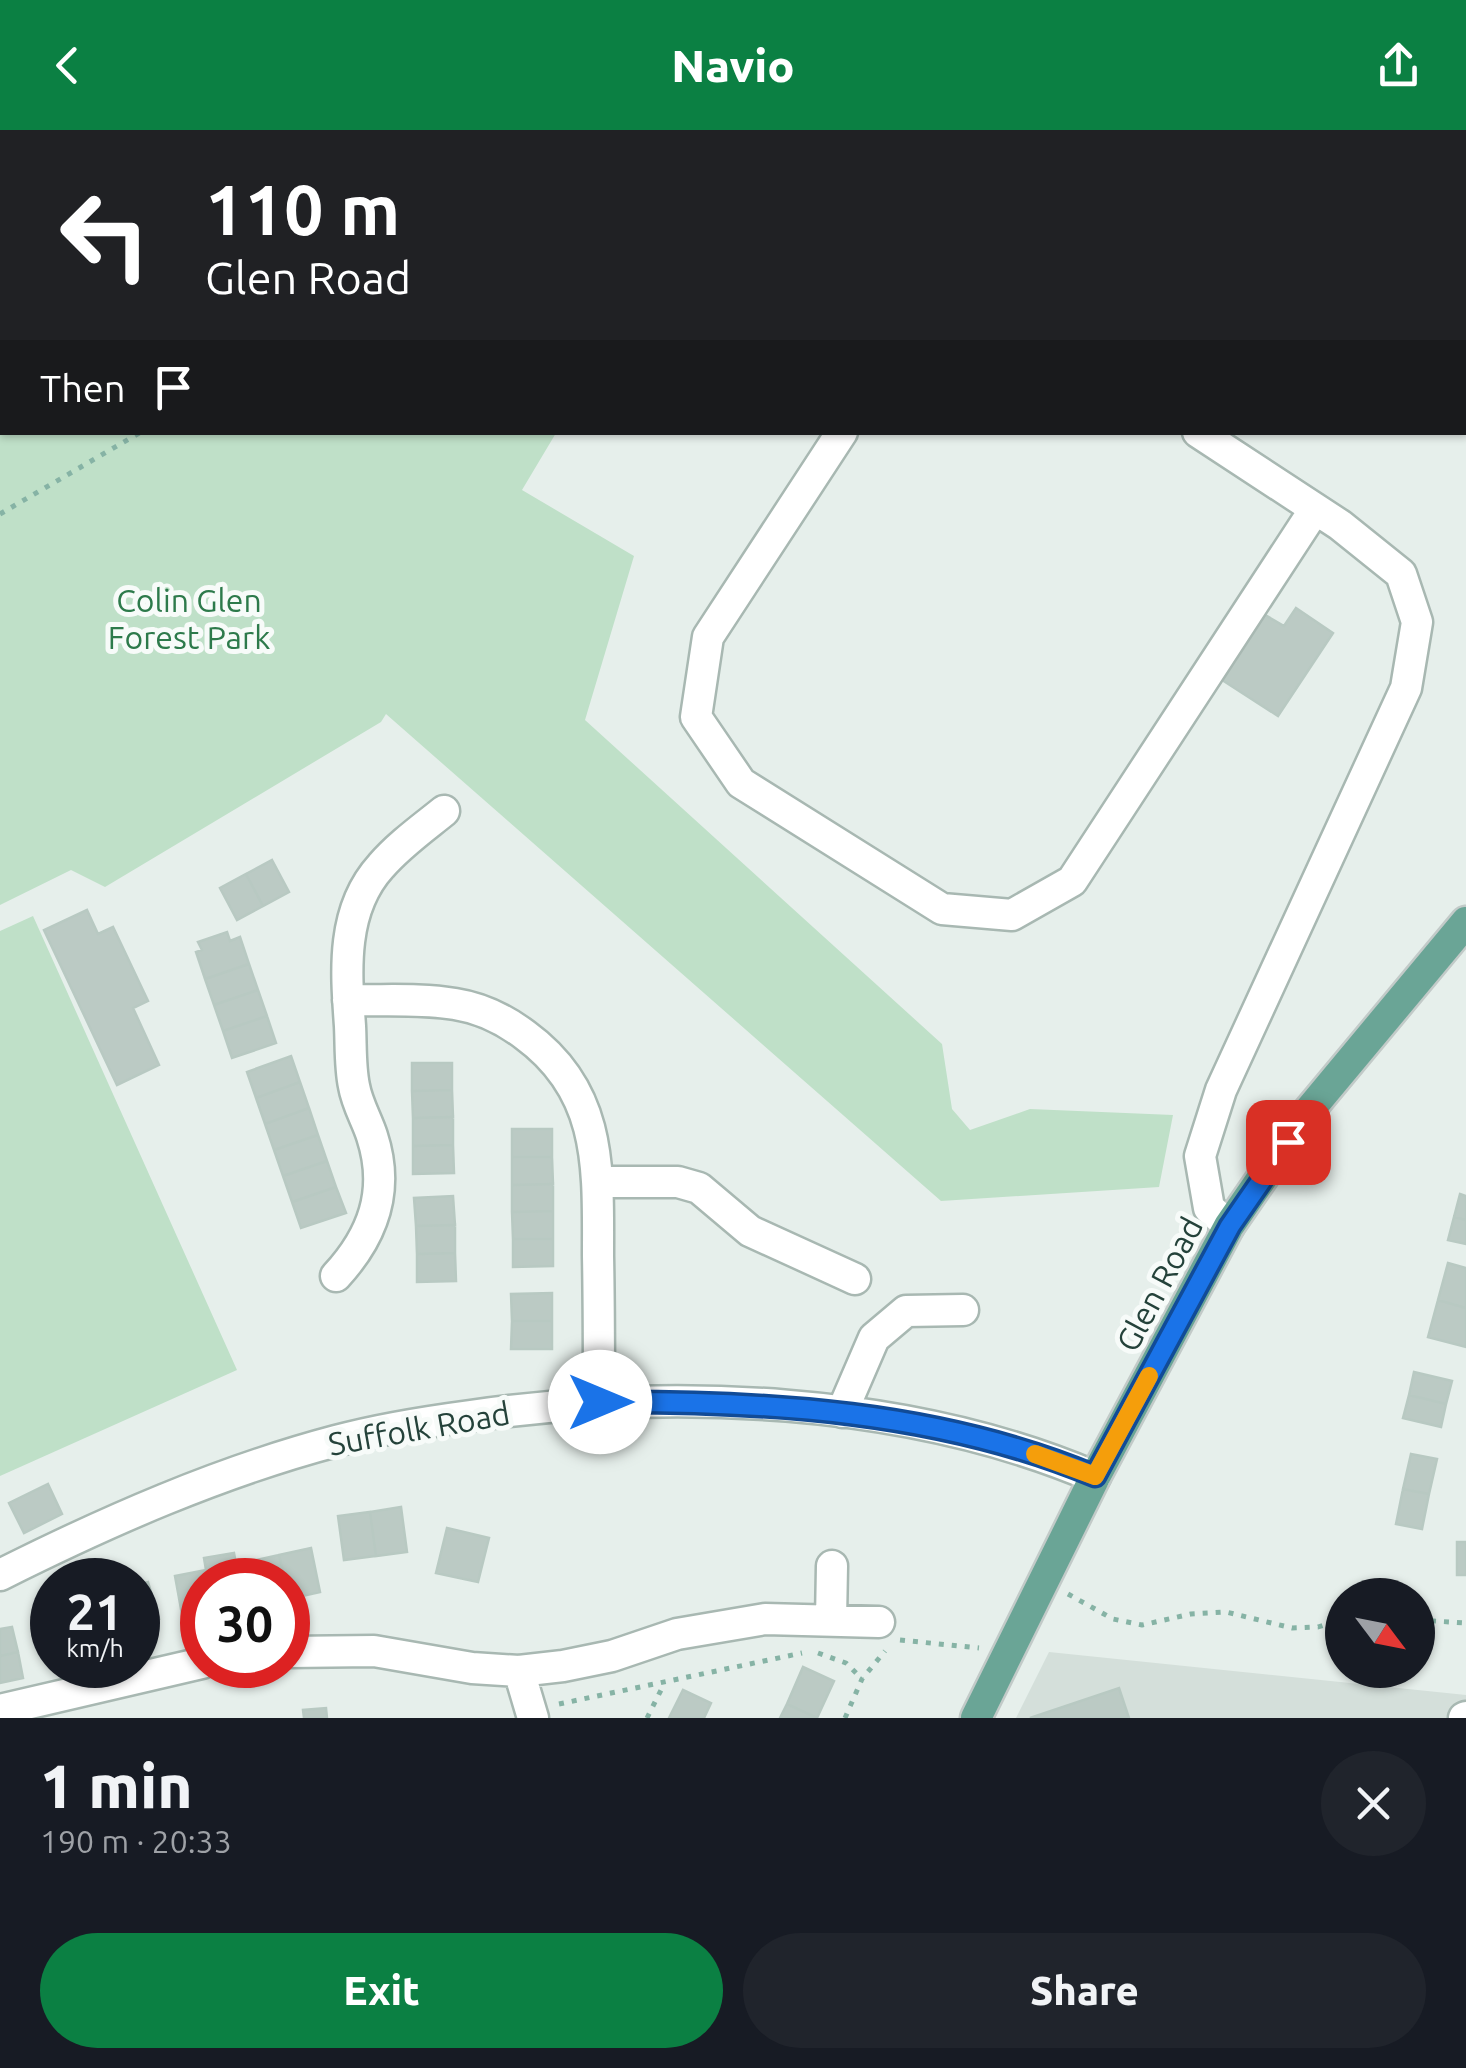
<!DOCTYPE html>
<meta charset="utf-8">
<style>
:root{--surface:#171b24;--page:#20242c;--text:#f1f3f6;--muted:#9ea1a6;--accent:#0b8043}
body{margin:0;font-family:Ubuntu,sans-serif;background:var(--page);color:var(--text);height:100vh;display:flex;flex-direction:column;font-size:38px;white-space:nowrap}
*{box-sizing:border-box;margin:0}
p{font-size:32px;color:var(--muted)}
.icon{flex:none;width:55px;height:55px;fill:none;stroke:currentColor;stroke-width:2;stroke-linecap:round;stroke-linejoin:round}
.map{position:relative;height:1588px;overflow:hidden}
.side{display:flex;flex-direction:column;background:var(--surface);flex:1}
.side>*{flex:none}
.top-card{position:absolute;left:0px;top:0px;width:1468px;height:305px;box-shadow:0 2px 8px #0004;background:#202124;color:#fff;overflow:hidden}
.needle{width:65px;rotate:122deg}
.fabs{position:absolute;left:1325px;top:1448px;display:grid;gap:20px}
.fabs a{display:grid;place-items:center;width:110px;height:110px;border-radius:50%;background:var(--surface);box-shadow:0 2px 8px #0004;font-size:50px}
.speed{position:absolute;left:30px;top:1428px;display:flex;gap:20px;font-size:50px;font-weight:700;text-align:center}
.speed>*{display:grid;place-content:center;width:130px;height:130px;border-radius:50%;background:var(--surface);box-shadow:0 2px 8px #0004;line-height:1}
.speed small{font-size:25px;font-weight:400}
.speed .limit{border:15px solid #d22;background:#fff;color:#111}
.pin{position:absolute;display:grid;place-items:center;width:85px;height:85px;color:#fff;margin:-42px;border-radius:20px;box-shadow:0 5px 15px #0006}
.me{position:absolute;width:110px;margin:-55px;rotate:90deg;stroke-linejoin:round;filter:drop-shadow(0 0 8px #0008)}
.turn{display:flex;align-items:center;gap:35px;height:210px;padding:0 40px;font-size:45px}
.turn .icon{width:130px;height:130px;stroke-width:2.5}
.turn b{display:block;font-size:70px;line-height:85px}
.then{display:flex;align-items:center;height:95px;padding:0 40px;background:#0003;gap:20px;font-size:38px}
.round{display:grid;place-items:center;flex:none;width:105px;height:105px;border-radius:52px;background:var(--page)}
.summary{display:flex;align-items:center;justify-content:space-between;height:170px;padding:0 40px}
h1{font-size:60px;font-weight:800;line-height:75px}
.button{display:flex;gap:20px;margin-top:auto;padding:20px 40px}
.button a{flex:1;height:115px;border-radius:60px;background:var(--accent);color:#fff;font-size:40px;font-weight:800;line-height:115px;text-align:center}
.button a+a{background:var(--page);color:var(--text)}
header{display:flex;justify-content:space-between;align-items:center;height:130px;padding:0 40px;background:var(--accent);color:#fff;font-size:45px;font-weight:800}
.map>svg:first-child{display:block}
.built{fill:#d4dfda}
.green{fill:#bfe0c8}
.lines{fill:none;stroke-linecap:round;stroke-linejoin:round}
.stream{stroke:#8ec9d4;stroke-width:9}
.building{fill:#bbcac4;stroke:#b8c9c2;stroke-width:2.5}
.minor-casing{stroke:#a8b8b2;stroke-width:35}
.major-casing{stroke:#c2cac8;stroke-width:35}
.path{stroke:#86b3a5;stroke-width:5;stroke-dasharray:5 8;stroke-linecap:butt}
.minor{stroke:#fff;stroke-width:30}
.major{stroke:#6aa596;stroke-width:30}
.route-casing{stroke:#114b97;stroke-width:25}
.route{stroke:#1a73e8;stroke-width:18}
.slow{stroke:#f59e0b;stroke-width:18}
.labels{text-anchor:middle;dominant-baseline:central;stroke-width:10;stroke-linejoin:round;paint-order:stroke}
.park-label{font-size:32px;fill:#2d7a4b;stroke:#f7fbf9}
.street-label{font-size:32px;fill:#24423a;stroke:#f7fbf9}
</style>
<header><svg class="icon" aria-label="back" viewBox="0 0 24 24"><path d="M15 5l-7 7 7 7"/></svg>Navio<svg class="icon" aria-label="share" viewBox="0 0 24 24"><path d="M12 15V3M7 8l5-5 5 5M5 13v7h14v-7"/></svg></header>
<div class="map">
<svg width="1466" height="1588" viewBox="0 0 1466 1588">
<rect width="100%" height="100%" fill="#e6efeb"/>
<path class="built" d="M1049 1522 1466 1565V1588H1016Z"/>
<path class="green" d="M0 0H825L2 2V302L556 303 522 360 634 426 585 590 942 914 952 979 970 1000 1030 979 1173 985 1159 1057 941 1071 386 584 381 592 105 757 71 740 0 775Z
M33 786 237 1240 0 1346V801Z"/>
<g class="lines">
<path class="stream" d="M236 2 237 0
M0 219 2 218"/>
</g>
<path class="building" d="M1296 478 1333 503 1278 586 1222 550 1265 485 1284 496Z
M272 730 289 762 263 776 246 744Z
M246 744 263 776 237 790 220 758Z
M87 780 98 804 113 797 148 871 133 878 159 935 117 955 44 800Z
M227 802 230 811 240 807 249 834 205 849 196 822 202 820 198 812Z
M249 834 258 860 214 875 205 849Z
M258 860 267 886 223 901 214 875Z
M267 886 276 913 232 928 223 901Z
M291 926 300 952 256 968 247 942Z
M412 933H452V960L412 961Z
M300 952 309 978 265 994 256 968Z
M452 960 453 987 413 988 412 961Z
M309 978 318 1005 274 1020 265 994Z
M453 987V1015L413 1016V988Z
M512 999H552V1027H512Z
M318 1005 327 1031 283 1046 274 1020Z
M453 1015 454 1043 413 1044V1016Z
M512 1027H552L553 1054 512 1055Z
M327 1031 336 1057 292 1072 283 1046Z
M553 1054V1081L512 1082V1055Z
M336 1057 346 1083 301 1098 292 1072Z
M1460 1064 1466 1066V1090L1454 1087Z
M453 1066 455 1095 416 1096 414 1068Z
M553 1081V1109H513L512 1082Z
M1454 1087 1466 1090V1114L1448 1110Z
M455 1095V1123L417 1124 416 1096Z
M513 1109H553V1136L513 1137Z
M455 1123 456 1151 417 1152V1124Z
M1448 1133 1466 1138V1178L1438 1170Z
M552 1163V1191H512L511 1164Z
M1438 1170 1466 1178V1217L1428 1207Z
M512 1191H552V1219H511Z
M1414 1242 1452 1251 1446 1274 1409 1265Z
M1409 1265 1446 1274 1441 1297 1403 1288Z
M1411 1324 1437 1329 1429 1364 1403 1359Z
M48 1354 62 1384 24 1403 9 1373Z
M1403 1359 1429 1364 1422 1399 1396 1394Z
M401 1377 407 1422 376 1426 370 1382Z
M370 1382 376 1426 344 1430 338 1386Z
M447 1398 489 1408 478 1452 436 1443Z
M1457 1412H1466V1445H1457Z
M311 1418 320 1462 289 1469 288 1450H285L279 1425Z
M234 1423 239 1450H202V1486L183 1490 175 1446 206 1440 204 1428Z
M279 1425 285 1450H251L248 1432Z
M148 1452 159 1489 138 1495V1455Z
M12 1497 18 1522 0 1526V1499Z
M18 1522 23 1548 0 1553V1526Z
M803 1537 834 1551 817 1588 787 1574Z
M1119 1558 1129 1588H1030Z
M683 1560 711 1573 704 1588H669Z
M787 1574 817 1588H780Z
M326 1578 327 1588H304L303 1580Z"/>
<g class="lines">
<g class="minor-casing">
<path id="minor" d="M842 302 708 507 696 587 741 653 942 779 1012 785 1072 751 1315 379
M1198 302 1340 395 1401 444 1417 492 1406 558 1221 960 1200 1026 1209 1078 1229 1096
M348 870C383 871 420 868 455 874 481 878 505 890 525 905 603 962 598 1039 598 1126 599 1175 599 1224 599 1272
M598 1052H678L699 1058 750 1101 855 1149
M336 1146C373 1106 390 1061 372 1006 367 990 357 974 354 956 350 937 351 916 350 896 346 841 341 780 381 736 399 715 423 698 444 681
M842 1282 874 1208 906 1181 963 1180
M0 1445C108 1391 219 1342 336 1311 380 1299 425 1292 470 1286 671 1258 905 1266 1095 1347
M831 1490 832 1436
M288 1522 374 1521 472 1538 519 1541 563 1536 612 1526 677 1504 765 1489 879 1492
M519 1541 533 1588
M0 1580 202 1533
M1464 1588 1466 1587"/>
</g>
<g class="major-casing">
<path id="major" d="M976 1588 1095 1347 1229 1096 1307 983 1466 792"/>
</g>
<path class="path" d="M382 2 384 0
M0 384 141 302
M1068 1464 1113 1489 1142 1495 1191 1484 1226 1482 1292 1498 1318 1497 1342 1489
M1418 1490 1466 1493
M900 1510 979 1518
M818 1523 846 1533 862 1549
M559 1574 802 1523
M647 1588 664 1554
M845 1588 862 1549 885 1521"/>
<use href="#minor" class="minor"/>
<use href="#major" class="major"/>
</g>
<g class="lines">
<g class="route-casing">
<path id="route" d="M600 1272C767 1271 939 1281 1095 1346L1230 1096 1288 1012"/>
</g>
<use href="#route" class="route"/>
<path class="slow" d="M1035 1324 1095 1346 1149 1246"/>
</g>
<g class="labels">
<g class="park-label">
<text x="189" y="470">Colin Glen<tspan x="189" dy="37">Forest Park</tspan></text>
</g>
<g class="street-label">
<text transform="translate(1159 1154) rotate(-62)">Glen Road</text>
<text transform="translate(419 1298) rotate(-10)">Suffolk Road</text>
</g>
</g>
</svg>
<div class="fabs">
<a><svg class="needle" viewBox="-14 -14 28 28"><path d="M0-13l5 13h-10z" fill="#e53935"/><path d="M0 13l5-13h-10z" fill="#9ea1a6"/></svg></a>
</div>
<div class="speed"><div>21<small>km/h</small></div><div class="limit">30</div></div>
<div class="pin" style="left:1288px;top:1012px;background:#d93025"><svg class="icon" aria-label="arrive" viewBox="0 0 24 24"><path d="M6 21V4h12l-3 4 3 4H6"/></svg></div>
<svg class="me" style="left:600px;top:1272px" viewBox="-20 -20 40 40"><circle r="19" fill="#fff"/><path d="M0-13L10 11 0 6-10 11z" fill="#1a73e8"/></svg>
<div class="top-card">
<div class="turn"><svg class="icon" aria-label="left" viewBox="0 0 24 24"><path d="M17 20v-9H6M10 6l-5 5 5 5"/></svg><div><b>110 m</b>Glen Road</div></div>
<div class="then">Then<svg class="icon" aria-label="arrive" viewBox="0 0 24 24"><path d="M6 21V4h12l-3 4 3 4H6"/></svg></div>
</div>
</div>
<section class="side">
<div class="summary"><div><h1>1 min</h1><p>190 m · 20:33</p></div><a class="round"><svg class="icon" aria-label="close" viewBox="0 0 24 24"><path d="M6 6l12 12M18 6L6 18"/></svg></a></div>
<div class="button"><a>Exit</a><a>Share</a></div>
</section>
